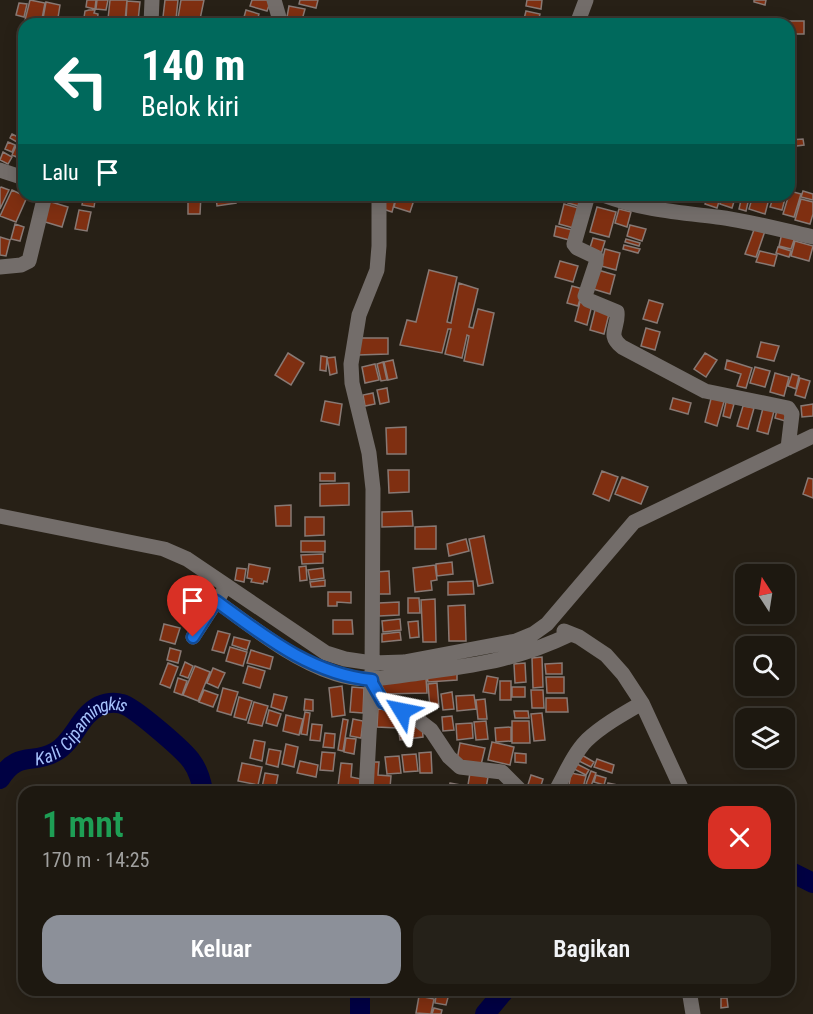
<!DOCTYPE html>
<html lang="id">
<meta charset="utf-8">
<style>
:root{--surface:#1d1810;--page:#252119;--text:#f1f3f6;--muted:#a0a09f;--line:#3b3730;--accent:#8c9099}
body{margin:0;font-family:"Roboto Condensed",sans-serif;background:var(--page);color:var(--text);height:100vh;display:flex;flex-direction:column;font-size:22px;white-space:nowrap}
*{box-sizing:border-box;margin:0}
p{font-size:20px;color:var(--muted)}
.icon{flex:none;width:33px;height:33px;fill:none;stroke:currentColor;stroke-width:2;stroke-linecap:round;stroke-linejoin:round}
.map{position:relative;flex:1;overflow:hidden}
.side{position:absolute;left:18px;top:786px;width:777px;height:210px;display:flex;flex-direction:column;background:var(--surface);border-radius:18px;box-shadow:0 3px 15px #0003,0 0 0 2px var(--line)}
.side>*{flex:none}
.hud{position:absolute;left:18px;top:18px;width:777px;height:183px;border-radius:18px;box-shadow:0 3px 15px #0003,0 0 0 2px var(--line);background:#00695c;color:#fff;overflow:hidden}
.needle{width:39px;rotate:348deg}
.fabs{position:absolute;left:735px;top:564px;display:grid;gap:12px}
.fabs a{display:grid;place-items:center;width:60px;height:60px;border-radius:12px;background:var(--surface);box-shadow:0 3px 15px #0003,0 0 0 2px var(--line);font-size:30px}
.pin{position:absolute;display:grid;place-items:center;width:51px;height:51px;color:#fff;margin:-62px -26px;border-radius:50% 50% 50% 0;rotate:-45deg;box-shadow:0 0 6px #0007}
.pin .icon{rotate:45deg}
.me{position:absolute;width:66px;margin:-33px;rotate:305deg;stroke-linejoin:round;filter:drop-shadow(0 0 4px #0008)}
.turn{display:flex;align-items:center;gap:21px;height:126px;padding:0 24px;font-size:27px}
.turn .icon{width:78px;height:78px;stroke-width:2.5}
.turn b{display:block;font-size:42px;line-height:51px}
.then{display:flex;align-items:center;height:57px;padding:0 24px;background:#0003;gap:12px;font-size:22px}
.round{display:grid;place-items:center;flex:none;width:63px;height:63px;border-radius:18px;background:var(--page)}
.overview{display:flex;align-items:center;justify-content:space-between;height:102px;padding:0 24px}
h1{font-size:36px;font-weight:600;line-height:45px;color:#1e9e55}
.primary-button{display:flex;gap:12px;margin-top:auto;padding:12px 24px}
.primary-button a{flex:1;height:69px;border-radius:18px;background:var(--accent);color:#fff;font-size:24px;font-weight:600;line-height:69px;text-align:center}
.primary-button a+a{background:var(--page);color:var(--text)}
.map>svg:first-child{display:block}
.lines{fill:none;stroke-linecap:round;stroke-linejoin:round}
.river{stroke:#000143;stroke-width:20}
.building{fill:#7f2f11;stroke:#887974;stroke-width:1.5}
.minor{stroke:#736d6a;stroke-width:15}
.route-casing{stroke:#114b97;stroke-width:15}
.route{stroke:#1a73e8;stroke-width:10}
.labels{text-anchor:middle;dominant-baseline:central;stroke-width:4.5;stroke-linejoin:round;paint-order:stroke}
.water-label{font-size:18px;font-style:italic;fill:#a5c1fb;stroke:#1d170d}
</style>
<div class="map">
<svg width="813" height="1014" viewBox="0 0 813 1014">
<rect width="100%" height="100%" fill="#272016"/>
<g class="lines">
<g class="river">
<path id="s1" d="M0 779C18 750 33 765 55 752 74 742 79 716 99 706 106 703 115 702 122 704 134 707 185 751 192 762 198 770 202 783 203 792"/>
<path d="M789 871 813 883"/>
<path d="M360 1014V990"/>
<path d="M485 1014 505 990"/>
</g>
</g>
<path class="building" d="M30 0 45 3 41 24H24Z
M87 0H96L95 9 86 7Z
M97 0H108L106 10 96 9Z
M110 0H127L125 21 108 19Z
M165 0H178L176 19 163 17Z
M181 0H204L199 24H177Z
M252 0H271L267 11 250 6Z
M300 0H318L316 8 299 4Z
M527 0H542L541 9 526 6Z
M754 0H766L765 5 754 2Z
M127 1 140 2 138 21 126 20Z
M46 2 60 5 57 24H42Z
M19 3 27 4 24 17 16 15Z
M289 6 305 9 302 20 287 17Z
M89 10H95L94 13 98 14 97 24H83L85 11Z
M246 10 259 14 256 24H242Z
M526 11 540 14 538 22 524 19Z
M287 18 306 22V24H286Z
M166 19 175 21V24H165Z
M114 21 141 23 140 24H114Z
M786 21H804V34H789V24H786Z
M12 134 24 140 22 145 10 138Z
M803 139 804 145 789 147V140Z
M8 142 15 145 12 152 5 149Z
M16 146 24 150 19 158 12 155Z
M3 152 12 157 8 164 0 160Z
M1 187 9 190 0 209V188Z
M12 190 27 197 16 222 0 216Z
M790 191 801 194 794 217 783 214Z
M803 191 813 194V200L801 197Z
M51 195H65L64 199 51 197Z
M84 195H96L94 207 82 205Z
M174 195H187V202H174Z
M188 195H201L200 214H188Z
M226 195H235L236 203 217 206 216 197Z
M383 195 396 197 392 212 380 208Z
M397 195 414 200 410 212 394 207Z
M639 195H653V199H639Z
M659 195H677V202H659Z
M708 195H721L717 208 705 204Z
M722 195H736L732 208 720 204Z
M753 195H770L765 214 749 209Z
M774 195H786L782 210 770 207Z
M742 196 749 198 746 211 739 209Z
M570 199 584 202 582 207 568 203Z
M801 199 813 202V214L810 224 795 220Z
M48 201 68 207 62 227 42 221Z
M564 204 582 209 577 229 559 224Z
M597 207 616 212 609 237 590 232Z
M619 209 631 212 627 227 615 223Z
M79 210 91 212 87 231 75 229Z
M15 224 24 227 20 241 11 239Z
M630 225 646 229 642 241 627 236Z
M556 226 576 231 573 241 554 236Z
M755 227 765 231 756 257 745 254Z
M782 233 795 237 791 249 779 246Z
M0 237 10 240 6 256 0 255Z
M593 238 605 241 601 254 589 251Z
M626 239 640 243 639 246 625 242Z
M795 241 813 246 809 261 791 256Z
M624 245 640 249 638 253 623 249Z
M778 247 791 251 789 257 776 253Z
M605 249 620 253 616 270 601 266Z
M760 251 777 255 774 266 756 262Z
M560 261 578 266 573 282 555 277Z
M429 270 457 277 447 322 451 323 459 283 478 289 469 327 473 328 478 309 494 313 483 365 464 361 469 336 467 335 462 358 445 354 451 329H448L442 353 400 345 407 320 416 322Z
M598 270 615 275 610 294 593 289Z
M572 286 583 289 578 306 567 303Z
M649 300 663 304 657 323 643 319Z
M580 302 592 305 587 325 575 321Z
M596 306 610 310 604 334 590 330Z
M646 328 660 332 655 350 641 346Z
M358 338H388V354L358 355Z
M761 342 779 346 774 361 757 357Z
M288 353 304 363 291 385 275 375Z
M705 353 717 360 706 377 694 369Z
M321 356 327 357 326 371 320 370Z
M335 357 337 373 330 375 327 358Z
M393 360 397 378 388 380 384 362Z
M727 360 752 368 746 388 737 386 741 374 725 369Z
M383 362 387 380 381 381 377 364Z
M375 364 379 380 365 383 362 367Z
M755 367 770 371 765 387 750 383Z
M775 373 789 377 784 396 770 392Z
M792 374 799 376 796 389 788 386Z
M800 378 810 381 805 398 795 395Z
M387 388 389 402 380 404 377 390Z
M373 393 375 404 365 406 363 395Z
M712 395 725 398 717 426 705 422Z
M673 398 691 403 688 414 670 409Z
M325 401 342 404 339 425 321 421Z
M726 402 734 404 730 418 723 416Z
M813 404V416L802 417 801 406Z
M743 406 754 408 748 429 737 426Z
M763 408 774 411 768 434 757 431Z
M777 410 791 414 789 422 775 418Z
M406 427V454H387L386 428Z
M388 470H409V492L389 493Z
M602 471 618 477 609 501 593 494Z
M320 473H335V481H320Z
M622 477 648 487 641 504 615 494Z
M808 478 813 479V498L803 494Z
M349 483V505L320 506V484Z
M291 505V526H276L275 506Z
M412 511 413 526 382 527V512Z
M305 517H324V535L305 536Z
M436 526V549H415V527Z
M484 536 493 583 478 586 469 539Z
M466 539 469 551 449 556 447 544Z
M301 541H325V552H301Z
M323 554V563L302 564 301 555Z
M452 562 453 574 437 576 436 564Z
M249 564 270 568 267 582 264 581 263 584 251 582 252 579 247 578Z
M435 565 437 580 431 581 432 590 415 592 413 568Z
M306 566 307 580 300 581 299 567Z
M237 568 246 569 244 582 235 580Z
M323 568 324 578 310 580 308 570Z
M389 571 390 594H376L375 572Z
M325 580V586L311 587 310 582Z
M473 581 474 594 448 595V582Z
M328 592H351V603L337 602V606H328Z
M408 598H419L420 613H408Z
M435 599 436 642H423L421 600Z
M399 602V615L379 616V603Z
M465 605 466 641H449L448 606Z
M184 606 195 611 191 619 181 615Z
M400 619 401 630 383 632 382 621Z
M333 620H352L353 634H333Z
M418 621 419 637 410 638 408 622Z
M164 624 180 628 175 644 160 640Z
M218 631 230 634 224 653 212 650Z
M400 632 401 640 382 642V634Z
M234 637 250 641 247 650 232 645Z
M230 647 247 652 243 666 226 661Z
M170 648 181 651 178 663 167 660Z
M251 650 273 657 270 669 247 663Z
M542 657 543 687 533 688 532 658Z
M185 662 193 666 188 678 180 675Z
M168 663 178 667 170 688 160 684Z
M525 663 526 682 515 683 514 664Z
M562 663V674H546L545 664Z
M195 666 210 672 198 701 183 695Z
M248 666 265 671 260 688 243 683Z
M213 668 225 673 218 688 207 683Z
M457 673V680L428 682 427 676Z
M487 676 498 678 495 694 483 692Z
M546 677H564V693H547Z
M178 678 187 681 182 695 174 692Z
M426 678 427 693 380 694V679Z
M500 681H511V700H500Z
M437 683 439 707 430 708 428 684Z
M342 686 345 715 332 717 329 688Z
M352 687 364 688 363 713 350 712Z
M512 687H525V697H512Z
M223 688 238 692 231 715 217 711Z
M204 690 218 695 213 707 199 702Z
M531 690H543L544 708H532Z
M452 692 454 709 443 710 441 694Z
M274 694 287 697 283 711 271 707Z
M474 695 476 709 457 711 456 696Z
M239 697 252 701 246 720 234 717Z
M546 698H567L568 712H546Z
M305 699 313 700V711L304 710Z
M485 699 487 719H478L476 700Z
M254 702 268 706 262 726 248 723Z
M378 709 398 710 397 728 377 727Z
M269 710 281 714 277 726 266 723Z
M514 711H528L529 718H515Z
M305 712 310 713 307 735 301 734Z
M542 713 545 740 534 741 531 714Z
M286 715 303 719 299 735 283 731Z
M452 716 454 730 443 731 442 717Z
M343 719 348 720 343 751 338 750Z
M353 719 363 721 361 738 350 736Z
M486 721 488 739 476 740 474 722Z
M512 721H529L530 743H512Z
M472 723 473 738 457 740 456 724Z
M312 724 322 725 320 741 310 740Z
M422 724 423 737 400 740 398 726Z
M511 727V741L496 742 495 728Z
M325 733 335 734 334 748 323 747Z
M346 738 356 739 354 754 344 752Z
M254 740 265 742 262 761 250 758Z
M492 742 514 747 510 765 488 760Z
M460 743 485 748 481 765 457 760Z
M286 744 298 747 294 767 282 764Z
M269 749 281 751 278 767 266 764Z
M322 752 335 753 333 771 320 770Z
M431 752 432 773H420L419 753Z
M515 753 526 754V763L515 762Z
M416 754 418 771 404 772 402 755Z
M580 754 594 762 591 767 577 760Z
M399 756 401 773 387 774 385 757Z
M597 759 614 765 612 773 594 767Z
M300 761 318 765 316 777 297 773Z
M371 762H379L378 775 391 776 390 788 368 786Z
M242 763 262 767 258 785 238 781Z
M341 763 352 764 351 777 361 779 359 789 338 786Z
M575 763 589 770 586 775 572 768Z
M591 771 596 773 591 786 586 784Z
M265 773 278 775 275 792H261Z
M470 773 488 777 486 788 468 785Z
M571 773 586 776 583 788 569 785Z
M531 775 543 779 539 792 526 791Z
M596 775 606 778 604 785 594 782Z
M450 783 482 789 481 792H448Z
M608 783 618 785 616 792 606 791Z
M622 786 631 788 630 792H620Z
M636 786 648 789 647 792H634Z
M423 990H434L433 997 422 995Z
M437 990H450L446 1005 435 1003Z
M419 996 434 999 431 1014 416 1013Z
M721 998H727L728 1007 721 1008Z
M434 1008 442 1010 441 1014H432Z"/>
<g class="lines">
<path class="minor" d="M274 0 281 24
M151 24 152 0
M577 24 586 0
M0 170 24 178
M588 195 574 244 577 248 596 257V263L585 296 588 300 617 312C619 328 606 334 622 347L705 391 788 408 792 414 788 448
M603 195C643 210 675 212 717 217 749 221 781 230 813 237
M0 267 21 265 29 261 45 195
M0 516 164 549 187 559 326 653 345 659 372 663 404 662 516 641 533 634 547 624 634 522 813 436
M216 601C254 628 291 659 336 674 366 684 396 676 426 672 482 664 519 659 571 634
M564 631 579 637 606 655 623 674 642 703 683 792
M193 637 221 594
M373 684 383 702 418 720 431 730 449 757 460 767 502 772 522 792
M366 792 372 680 373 489 369 453 352 383 351 364 359 315 377 270 379 246V195
M555 792C565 775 573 754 587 740 603 725 623 714 642 703
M689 990 693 1014"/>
</g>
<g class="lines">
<g class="route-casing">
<path id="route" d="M193 637 216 601C264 636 311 674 372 680V683L383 702 402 711"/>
</g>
<use href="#route" class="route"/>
</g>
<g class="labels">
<g class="water-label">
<text stroke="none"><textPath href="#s1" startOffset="100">Kali Cipamingkis</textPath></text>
</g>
</g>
</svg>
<div class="fabs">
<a><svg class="needle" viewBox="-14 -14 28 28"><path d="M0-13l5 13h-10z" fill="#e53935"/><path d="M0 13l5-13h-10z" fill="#a0a09f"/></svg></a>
<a><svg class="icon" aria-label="search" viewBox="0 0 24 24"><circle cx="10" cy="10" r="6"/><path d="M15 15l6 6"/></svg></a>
<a><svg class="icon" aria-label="layers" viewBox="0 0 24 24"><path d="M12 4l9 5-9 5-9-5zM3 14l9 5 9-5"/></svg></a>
</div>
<div class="pin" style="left:193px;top:637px;background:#d93025"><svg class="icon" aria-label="arrive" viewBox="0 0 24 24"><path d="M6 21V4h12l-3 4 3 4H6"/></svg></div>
<svg class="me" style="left:402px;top:711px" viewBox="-20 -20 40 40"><path d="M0-17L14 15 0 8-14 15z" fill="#1a73e8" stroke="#fff" stroke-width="4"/></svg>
<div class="hud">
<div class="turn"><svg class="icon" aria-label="left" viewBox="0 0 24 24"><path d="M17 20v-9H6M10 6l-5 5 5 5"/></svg><div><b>140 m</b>Belok kiri</div></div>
<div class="then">Lalu<svg class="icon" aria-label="arrive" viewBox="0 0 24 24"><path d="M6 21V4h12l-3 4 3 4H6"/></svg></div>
</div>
<section class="side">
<div class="overview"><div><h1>1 mnt</h1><p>170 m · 14:25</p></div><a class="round" style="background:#d93025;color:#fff"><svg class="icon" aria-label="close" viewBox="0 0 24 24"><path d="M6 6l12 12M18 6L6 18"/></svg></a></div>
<div class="primary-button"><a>Keluar</a><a>Bagikan</a></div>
</section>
</div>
